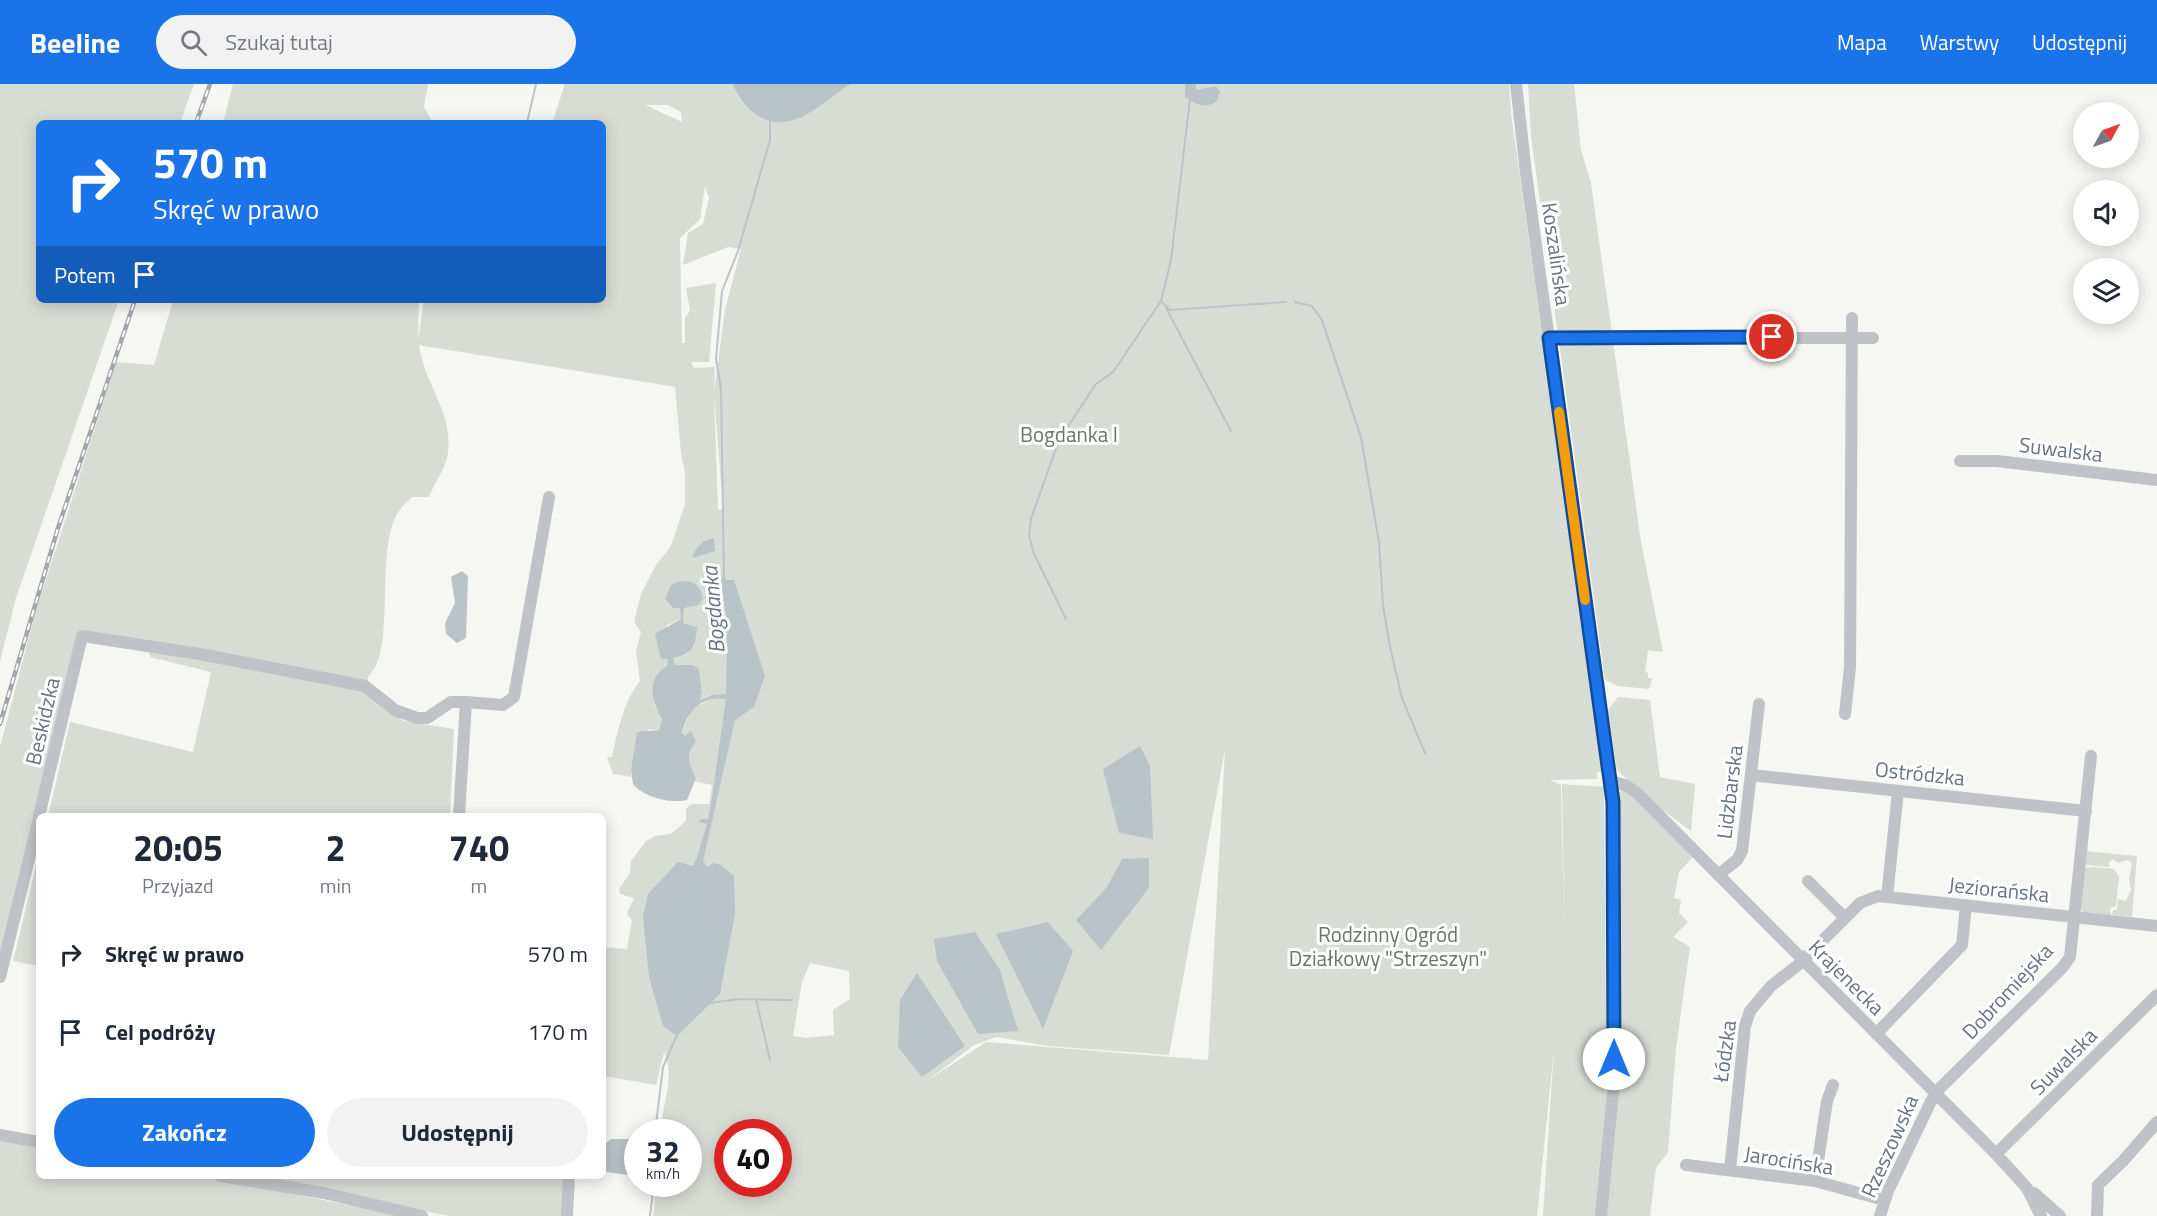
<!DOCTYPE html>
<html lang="pl">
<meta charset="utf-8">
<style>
:root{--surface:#fff;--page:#f2f2f3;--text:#1f2937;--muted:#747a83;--accent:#1a73e8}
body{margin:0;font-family:"Titillium Web",sans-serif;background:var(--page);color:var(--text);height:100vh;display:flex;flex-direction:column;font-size:22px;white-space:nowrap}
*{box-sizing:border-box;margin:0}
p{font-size:20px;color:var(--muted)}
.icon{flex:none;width:33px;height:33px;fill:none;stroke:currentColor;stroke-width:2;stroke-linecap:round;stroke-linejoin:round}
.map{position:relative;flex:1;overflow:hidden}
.side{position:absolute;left:36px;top:729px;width:570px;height:366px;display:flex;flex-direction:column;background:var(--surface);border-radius:9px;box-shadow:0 3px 15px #0003}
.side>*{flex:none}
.guide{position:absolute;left:36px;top:36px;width:570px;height:183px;border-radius:9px;box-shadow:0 3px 15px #0003;background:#1a73e8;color:#fff;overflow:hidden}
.needle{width:39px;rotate:50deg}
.buttons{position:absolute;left:2073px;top:18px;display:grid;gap:12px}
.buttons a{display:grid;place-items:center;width:66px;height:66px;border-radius:50%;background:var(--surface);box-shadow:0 3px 15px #0003;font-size:30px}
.speed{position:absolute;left:624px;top:1035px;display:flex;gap:12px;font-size:30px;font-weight:700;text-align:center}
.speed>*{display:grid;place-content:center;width:78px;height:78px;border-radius:50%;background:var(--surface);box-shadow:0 3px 15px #0003;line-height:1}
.speed small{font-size:15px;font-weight:400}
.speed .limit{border:9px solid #d22;background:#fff;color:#111}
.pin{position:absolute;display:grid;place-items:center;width:51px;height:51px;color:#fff;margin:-26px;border:3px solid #fff;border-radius:50%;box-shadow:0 2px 6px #0007}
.me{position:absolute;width:66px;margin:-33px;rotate:0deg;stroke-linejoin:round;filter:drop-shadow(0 0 4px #0008)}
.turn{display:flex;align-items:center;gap:21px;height:126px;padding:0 18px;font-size:27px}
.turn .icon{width:78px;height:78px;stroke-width:2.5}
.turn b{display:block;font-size:42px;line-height:51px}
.then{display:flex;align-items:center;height:57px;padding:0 18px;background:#0003;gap:12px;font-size:22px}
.eta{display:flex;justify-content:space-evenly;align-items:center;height:102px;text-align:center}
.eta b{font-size:36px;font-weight:700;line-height:42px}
.action{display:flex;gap:12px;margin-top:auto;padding:12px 18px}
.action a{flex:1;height:69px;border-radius:36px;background:var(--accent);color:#fff;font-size:24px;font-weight:700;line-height:69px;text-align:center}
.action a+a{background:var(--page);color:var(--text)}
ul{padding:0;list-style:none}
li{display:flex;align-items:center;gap:18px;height:78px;padding:0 18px}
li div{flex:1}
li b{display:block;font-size:22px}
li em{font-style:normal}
header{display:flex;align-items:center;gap:36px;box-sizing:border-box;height:84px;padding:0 30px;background:var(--accent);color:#fff}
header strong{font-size:28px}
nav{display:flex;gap:33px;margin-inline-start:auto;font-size:21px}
.search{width:420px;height:54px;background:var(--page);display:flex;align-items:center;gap:15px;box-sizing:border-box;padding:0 21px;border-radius:33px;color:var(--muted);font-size:22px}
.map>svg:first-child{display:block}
.green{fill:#d7dcd4;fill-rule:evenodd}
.water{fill:#bac3c8}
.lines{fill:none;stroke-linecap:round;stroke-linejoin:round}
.stream{stroke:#bac3c8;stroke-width:2}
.minor{stroke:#bfc2c6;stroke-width:12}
.rail-casing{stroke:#a3a7ac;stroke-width:4.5}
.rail{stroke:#fff;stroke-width:2;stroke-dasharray:7;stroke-linecap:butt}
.route-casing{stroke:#114b97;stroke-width:15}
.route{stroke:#1a73e8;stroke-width:10}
.slow{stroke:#f59e0b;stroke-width:10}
.labels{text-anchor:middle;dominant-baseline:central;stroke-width:6;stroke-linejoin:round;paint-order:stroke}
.street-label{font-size:21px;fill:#677481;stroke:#fff}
.park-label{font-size:21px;fill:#687966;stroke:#fff}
.water-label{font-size:22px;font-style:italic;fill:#63757e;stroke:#fff}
</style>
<header>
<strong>Beeline</strong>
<div class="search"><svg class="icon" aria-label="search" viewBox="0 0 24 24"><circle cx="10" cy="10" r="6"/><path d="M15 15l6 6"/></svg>Szukaj tutaj</div>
<nav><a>Mapa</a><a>Warstwy</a><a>Udostępnij</a></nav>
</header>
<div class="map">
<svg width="2157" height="1132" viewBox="0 0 2157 1132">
<rect width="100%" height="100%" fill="#f6f6f3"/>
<path class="green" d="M0 0H194L180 39H39V216H119L16 514 0 577Z
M233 0H428L424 23 433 39H223Z
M565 0H732C740 16 748 28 765 36L738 0H1509L1511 29 1604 688H1597V695L1550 696 1561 701 1564 842 1562 700 1604 703 1607 1041 1596 1132H1543L1554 964 1537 1132H653L657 1100H688V1048H661C661 1021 676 995 664 968L656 1001 603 992V863L627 865 632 836 627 830 634 814 620 810 619 805 630 789 631 777 646 757 655 752 671 750 686 737V725L691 720H709L712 701 694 697 696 694 689 680 691 648 685 653 682 649 692 624 714 614 712 611 699 616 702 610 699 584 692 581 675 582 673 574C693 572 696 561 697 543L683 539 684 524 698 520 681 524V535L667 541 668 582 654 621 662 634 659 646 649 645 631 685V693L613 690 607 673H612C618 647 623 618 640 597L636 567 641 548 634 538 641 510 656 481 671 462 685 420V389L681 369 675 303 419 261C424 301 456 331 447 374 444 387 434 400 429 413H412C408 417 402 422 399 427 373 466 398 565 368 593L367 607 403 637 454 645 450 732H48L70 638 193 668 211 588 150 573 148 559 80 546 0 873V663L35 530 116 278 154 281 173 216H419L418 256 424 216H603V39H552ZM645 21H668L681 28 682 38ZM705 103 709 114 703 140 688 149 683 181 728 163 741 165 725 226 714 309 715 283 694 284 691 278H709L716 199 686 204 690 226 685 234V259H682L680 154 700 135ZM714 311 723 422V425L718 426ZM1225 665 1208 976 986 958 927 997 974 961 996 953 1048 962 1169 971ZM810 879 849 887 850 915 833 926 834 951 806 954 793 952 802 898ZM728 1048H778V1100H728Z
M1528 0H1574L1581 66 1591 99 1641 458 1663 568 1648 566 1645 588 1648 589V594H1652L1649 605 1618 602 1605 596 1531 52Z
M1618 613 1650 616 1660 693 1695 700 1691 747 1664 727V729L1617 686 1608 626Z
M1624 704 1694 772 1679 788 1674 814 1681 816 1679 829 1688 838 1673 853 1690 863 1676 964 1668 1068 1656 1084 1650 1132H1606L1616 711Z
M2084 767 2137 772 2132 833 2112 831 2113 826H2117L2118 815 2126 817 2131 806 2129 795 2132 779 2128 776 2118 779 2113 775 2109 778V783L2086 781Z
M39 769V882L13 877Z
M2093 783 2114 785 2119 793 2116 822 2110 824 2111 831 2083 829 2080 824 2085 784Z
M0 1055 39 1062V1092H202L404 1132H0Z
M250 1092H567L564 1132H448Z"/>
<path class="water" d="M732 0H851C839 6 831 15 820 22 781 50 752 41 732 0Z
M1185 0H1196V6L1216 2 1220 8 1216 18C1205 25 1195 20 1185 13Z
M714 454 715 467 692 474C695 463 703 456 714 454Z
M462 487 468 492 466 554 457 559 446 550 445 539 455 519 451 493Z
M720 491 727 496H734L765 592 754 623 735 636 703 777 708 783 713 779 721 781 734 792 735 830 720 910 677 952 663 942 649 893 643 832 648 810 678 778 693 782 696 776 707 740 699 738 700 735H708L711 720 726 615C701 612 688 626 682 649L685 652 691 647 696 658C685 669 689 681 696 694L687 716C671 720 643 713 633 700L631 686 637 648 659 646 662 635C651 617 646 594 667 582L668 575H661L655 550 681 535 680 524H673L665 515 671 501C687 494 700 496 703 515L698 521 684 524 683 539 697 543C696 561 693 571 673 574L675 581H692L699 584 702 610 700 616 712 611 726 610 727 540Z
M1140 662 1150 682 1153 755 1119 749 1103 685Z
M1149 774V804L1101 866 1076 836 1107 803 1122 775Z
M1048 838 1073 867 1043 945 996 850Z
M975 848 1000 886 1018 947 978 950 937 877 934 855Z
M917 889 965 962 922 993 898 963 900 916Z
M611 1055H637V1092L606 1088V1059Z"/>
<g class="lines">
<path class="stream" d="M527 39 536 0
M1161 217 1170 226 1286 218
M1295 218 1312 222 1322 236 1361 353 1379 459 1383 521 1390 563 1402 614 1425 669
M1166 224 1231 347
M724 495 721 305 716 275 722 207 738 167 770 56V35
M1066 535 1034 470 1029 451 1031 435 1059 356 1096 300 1113 288 1161 217 1171 176 1190 15
M756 915 770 976
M711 919 738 915 792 916
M655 1048 663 983 677 951
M650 1132 654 1100"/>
<path class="minor" d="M1516 0 1526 89 1613 718 1614 998 1601 1132
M1549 254H1873
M1960 377H1997L2157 396
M466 618 503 621 514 613 549 413
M1845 630 1850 583 1852 234
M1751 691 2086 727
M1610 697 1625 701 1637 709 1996 1070 2027 1104 2041 1132
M39 732 82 552 200 570 365 602 395 626 417 634H427L451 618H466L459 732
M1718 791 1737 776 1742 767 1759 620
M1808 797 1845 834
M1887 813 1898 707
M0 893 39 734
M1876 950 1962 861 1966 821
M0 1051 39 1058
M1996 1070 2157 911
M1686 1081 1815 1097 1884 1116
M1730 1086 1745 942 1750 927 1771 902 1798 881 1860 819 1878 812 2157 842
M220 1092 324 1109 422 1132
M1815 1097 1827 1017 1833 1001
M2034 1109 2060 1132
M567 1132 569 1092
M1880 1132 1888 1107 1935 1009 2062 884 2070 873 2091 672
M2097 1132 2098 1101 2123 1077 2157 1038"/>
<g class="rail-casing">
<path id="rail" d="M196 39 210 0
M0 640 58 444 135 216"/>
</g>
<use href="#rail" class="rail"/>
</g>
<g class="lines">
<g class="route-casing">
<path id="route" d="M1614 975 1613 718 1549 254 1772 253"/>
</g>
<use href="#route" class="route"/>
<path class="slow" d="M1559 328 1585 516"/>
</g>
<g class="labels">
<g class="street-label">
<text transform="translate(1557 170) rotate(82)">Koszalińska</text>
<text transform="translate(2061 365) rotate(7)">Suwalska</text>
<text transform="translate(42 637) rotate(-77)">Beskidzka</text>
<text transform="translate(1920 689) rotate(6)">Ostródzka</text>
<text transform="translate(1729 708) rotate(-83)">Lidzbarska</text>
<text transform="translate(1999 805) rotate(6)">Jeziorańska</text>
<text transform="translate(1847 893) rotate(45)">Krajenecka</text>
<text transform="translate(2007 907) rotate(-47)">Dobromiejska</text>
<text transform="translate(1724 967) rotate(-82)">Łódzka</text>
<text transform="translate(2063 977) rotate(-45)">Suwalska</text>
<text transform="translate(1889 1062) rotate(-66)">Rzeszowska</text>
<text transform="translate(1789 1076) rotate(9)">Jarocińska</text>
</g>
<g class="park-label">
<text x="1069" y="350">Bogdanka I</text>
<text x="1388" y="850">Rodzinny Ogród<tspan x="1388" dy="24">Działkowy "Strzeszyn"</tspan></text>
</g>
<g class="water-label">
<text transform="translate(713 526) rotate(-95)">Bogdanka</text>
</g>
</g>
</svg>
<div class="buttons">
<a><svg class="needle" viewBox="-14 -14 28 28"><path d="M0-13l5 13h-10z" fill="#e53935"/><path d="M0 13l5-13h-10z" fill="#747a83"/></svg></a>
<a><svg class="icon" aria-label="sound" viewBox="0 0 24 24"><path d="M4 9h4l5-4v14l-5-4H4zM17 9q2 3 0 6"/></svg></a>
<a><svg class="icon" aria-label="layers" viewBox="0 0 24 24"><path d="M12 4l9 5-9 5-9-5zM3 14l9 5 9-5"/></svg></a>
</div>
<div class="speed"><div>32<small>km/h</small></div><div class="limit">40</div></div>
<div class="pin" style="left:1772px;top:253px;background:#d93025"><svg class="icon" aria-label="arrive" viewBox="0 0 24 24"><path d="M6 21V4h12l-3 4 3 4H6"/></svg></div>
<svg class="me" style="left:1614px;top:975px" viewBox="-20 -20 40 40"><circle r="19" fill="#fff"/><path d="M0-13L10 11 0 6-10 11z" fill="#1a73e8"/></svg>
<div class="guide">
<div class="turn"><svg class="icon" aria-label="right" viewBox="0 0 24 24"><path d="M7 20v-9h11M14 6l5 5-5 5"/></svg><div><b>570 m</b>Skręć w prawo</div></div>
<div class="then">Potem<svg class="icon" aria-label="arrive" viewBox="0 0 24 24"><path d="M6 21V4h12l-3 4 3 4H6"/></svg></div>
</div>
<section class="side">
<div class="eta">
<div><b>20:05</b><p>Przyjazd</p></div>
<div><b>2</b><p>min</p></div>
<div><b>740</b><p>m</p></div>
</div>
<ul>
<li><svg class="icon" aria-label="right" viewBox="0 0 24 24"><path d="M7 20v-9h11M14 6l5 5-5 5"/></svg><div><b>Skręć w prawo</b></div><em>570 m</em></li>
<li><svg class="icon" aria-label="arrive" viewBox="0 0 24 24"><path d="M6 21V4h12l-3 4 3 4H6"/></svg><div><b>Cel podróży</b></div><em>170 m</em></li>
</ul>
<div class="action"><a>Zakończ</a><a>Udostępnij</a></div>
</section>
</div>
